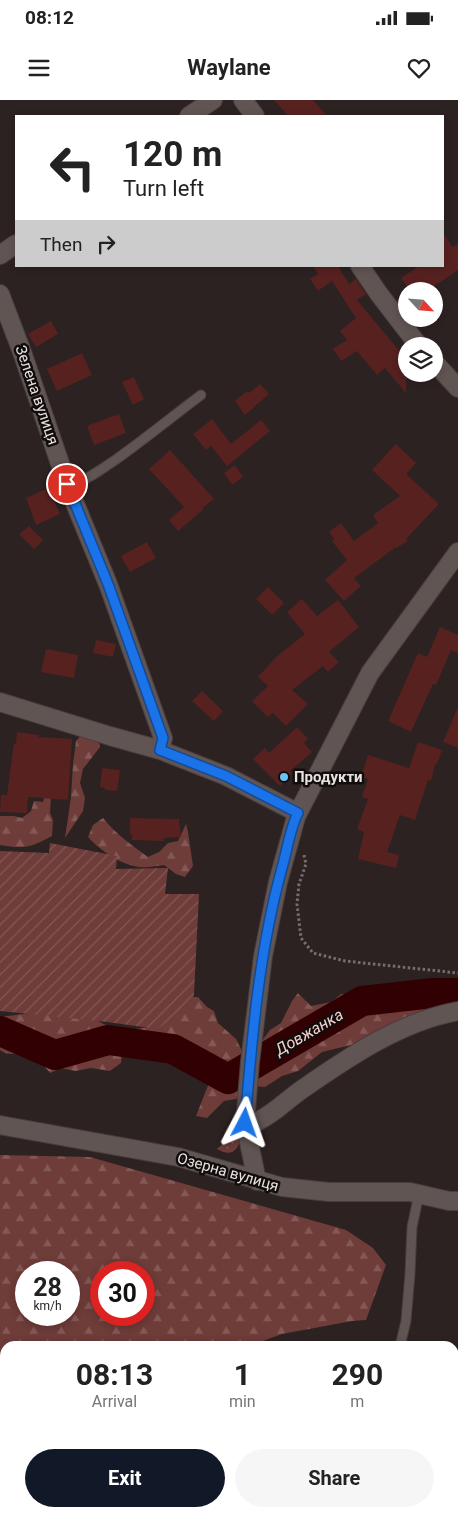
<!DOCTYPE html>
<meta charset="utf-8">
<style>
:root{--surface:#fff;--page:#f6f6f6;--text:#222;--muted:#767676;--accent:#111827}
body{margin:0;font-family:Roboto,sans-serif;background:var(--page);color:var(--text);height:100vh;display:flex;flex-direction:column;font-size:19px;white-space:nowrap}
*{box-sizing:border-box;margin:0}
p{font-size:16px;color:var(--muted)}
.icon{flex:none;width:28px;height:28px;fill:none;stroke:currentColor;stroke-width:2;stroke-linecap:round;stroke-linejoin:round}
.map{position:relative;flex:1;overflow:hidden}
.side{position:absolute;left:0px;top:1241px;width:459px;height:176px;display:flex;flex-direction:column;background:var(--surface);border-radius:15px 15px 0 0;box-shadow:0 2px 8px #0003}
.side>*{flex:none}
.guide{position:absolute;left:15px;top:15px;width:429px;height:152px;border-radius:0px;box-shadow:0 2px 8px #0003;background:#fff;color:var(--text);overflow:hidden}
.needle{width:32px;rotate:116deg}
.tools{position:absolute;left:398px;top:182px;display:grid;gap:10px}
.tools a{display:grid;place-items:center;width:45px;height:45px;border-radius:50%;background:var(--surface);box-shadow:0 2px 8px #0003;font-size:25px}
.speed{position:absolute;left:15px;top:1161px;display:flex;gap:10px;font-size:25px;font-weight:700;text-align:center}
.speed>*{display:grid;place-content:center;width:65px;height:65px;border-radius:50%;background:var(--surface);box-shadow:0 2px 8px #0003;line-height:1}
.speed small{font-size:12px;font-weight:400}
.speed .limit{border:8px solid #d22;background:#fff;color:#111}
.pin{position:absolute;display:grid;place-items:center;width:42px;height:42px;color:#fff;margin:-21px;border:2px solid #fff;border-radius:50%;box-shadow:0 1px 5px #0007}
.me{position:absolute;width:55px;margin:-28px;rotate:4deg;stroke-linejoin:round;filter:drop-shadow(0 0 4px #0008)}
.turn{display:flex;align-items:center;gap:18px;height:105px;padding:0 25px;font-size:22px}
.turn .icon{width:65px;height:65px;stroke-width:2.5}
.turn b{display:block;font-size:35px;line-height:42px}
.then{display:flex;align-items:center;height:48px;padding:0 25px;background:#0003;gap:10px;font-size:19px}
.eta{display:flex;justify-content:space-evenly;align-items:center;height:85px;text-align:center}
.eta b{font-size:30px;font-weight:700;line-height:35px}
.button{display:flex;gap:10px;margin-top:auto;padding:10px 25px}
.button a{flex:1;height:58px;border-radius:30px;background:var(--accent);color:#fff;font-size:20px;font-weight:700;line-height:58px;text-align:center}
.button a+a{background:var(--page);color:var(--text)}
.status{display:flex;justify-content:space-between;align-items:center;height:35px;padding:0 25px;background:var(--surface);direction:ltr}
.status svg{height:14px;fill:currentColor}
header{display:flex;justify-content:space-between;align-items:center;height:65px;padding:0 25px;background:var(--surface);font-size:22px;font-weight:700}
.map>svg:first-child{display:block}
.grass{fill:url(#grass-dots)}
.forest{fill:url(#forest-firs);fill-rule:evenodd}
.garden{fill:url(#garden-furrows)}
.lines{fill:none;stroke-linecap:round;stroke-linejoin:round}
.river{stroke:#310003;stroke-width:30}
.building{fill:#572120}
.lane-casing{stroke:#473e3e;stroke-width:11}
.street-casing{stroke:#473e3e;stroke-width:20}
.path{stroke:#776e6d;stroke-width:3;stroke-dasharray:2.5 2.5;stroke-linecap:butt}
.lane{stroke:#615554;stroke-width:9}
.street{stroke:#615554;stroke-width:18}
.route-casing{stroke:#114b97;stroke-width:12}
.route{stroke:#1a73e8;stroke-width:9}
.poi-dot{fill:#6bc3f2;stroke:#110d0c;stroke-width:2}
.labels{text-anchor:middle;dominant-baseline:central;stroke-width:5;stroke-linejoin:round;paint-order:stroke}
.street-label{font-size:15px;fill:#e8e1e0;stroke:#110d0c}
.poi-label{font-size:15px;font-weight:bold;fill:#e8e1e0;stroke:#110d0c;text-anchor:start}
.water-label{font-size:16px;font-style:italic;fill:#f7d0cd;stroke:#110d0c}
</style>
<div class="status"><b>08:12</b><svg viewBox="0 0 49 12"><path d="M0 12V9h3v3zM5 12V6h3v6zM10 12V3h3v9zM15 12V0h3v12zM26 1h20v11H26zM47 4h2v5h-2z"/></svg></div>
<header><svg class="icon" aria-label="menu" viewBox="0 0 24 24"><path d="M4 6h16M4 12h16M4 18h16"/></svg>Waylane<svg class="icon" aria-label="heart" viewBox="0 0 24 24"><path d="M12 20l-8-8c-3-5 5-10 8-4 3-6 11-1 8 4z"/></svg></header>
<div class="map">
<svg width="458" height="1417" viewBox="0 0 458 1417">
<defs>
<pattern id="grass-dots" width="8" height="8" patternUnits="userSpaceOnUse" patternTransform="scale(1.25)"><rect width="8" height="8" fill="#6e3c39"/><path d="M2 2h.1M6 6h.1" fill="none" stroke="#835855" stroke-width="1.8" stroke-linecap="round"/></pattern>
<pattern id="forest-firs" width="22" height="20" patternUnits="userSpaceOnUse" patternTransform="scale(1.25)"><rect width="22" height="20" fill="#6e3c39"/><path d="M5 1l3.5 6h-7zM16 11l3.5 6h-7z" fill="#835855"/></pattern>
<pattern id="garden-furrows" width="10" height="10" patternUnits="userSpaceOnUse" patternTransform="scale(1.25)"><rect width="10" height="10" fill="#6e3c39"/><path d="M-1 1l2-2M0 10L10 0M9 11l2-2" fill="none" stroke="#835855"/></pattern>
</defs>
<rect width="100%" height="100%" fill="#2c2221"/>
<path class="grass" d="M238 1030 241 1040C235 1053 230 1056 217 1049Z"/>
<path class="forest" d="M85 631 97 635 100 647 83 669 80 683 85 698 83 711 65 738 71 697 73 664 76 641Z
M47 688 51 696 50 713 53 720 52 736C30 748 24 749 0 745V716H14L22 718 31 711 34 701 43 702Z
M103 718C116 734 131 745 148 757L159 752 168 743 178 741 186 724 188 732 193 766 185 777 176 774 164 765C156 766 147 768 139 767 119 764 101 751 88 737L93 725Z
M445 878 458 879V906L376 931 351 945 322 952 298 971 282 976 265 987 255 986 261 942 270 930 281 923 292 901 298 893 311 906 331 902 341 894H353L365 906H376L389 891 402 889H422L431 880Z
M191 897H198L207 907 214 911 218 923 236 939 242 951 243 962 236 980 242 998 224 1001 207 1018 196 1016 209 983 197 973 188 952 169 955 151 950 123 947 121 963 110 971 91 968 75 971 61 968 50 973C41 962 35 954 20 954 10 953 9 956 0 950V917L71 908 108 926 129 930 156 926Z
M0 1055 90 1057 346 1130 373 1148 386 1165 366 1220 352 1221 282 1234 249 1246H5V1283L0 1284ZM69 1172V1215H26V1172ZM144 1172V1215H101V1172Z"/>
<path class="garden" d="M50 743 117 756 116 769 168 768 165 794H199L194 894 192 905 157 929 107 922 0 911V751L49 753Z"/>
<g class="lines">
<path class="river" d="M0 931 55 955 108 940 173 949 228 979 362 901 433 893H458"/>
</g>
<path class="building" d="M274 0H313L327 16H288Z
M442 131 452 147 458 144V170L427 191H410L401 178 419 166H442Z
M313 166H338L349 184 356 179 366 194 357 200 406 259V293L385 268 377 275 357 251 341 261 333 249 347 240 340 231 356 218 332 181 318 191 310 179 318 174Z
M51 221 58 234 36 247 28 234Z
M82 253 92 275 57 291 47 269Z
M134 277 144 299 133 305 122 282Z
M260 284 269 294 245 315 235 301 247 291 249 293Z
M119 314 126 333 94 345 87 326Z
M212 319 231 344 261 320 270 331 227 366 211 346 206 350 193 334Z
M396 344 416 363 406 374 439 404 406 439 408 441 396 448V447L354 478 361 486 344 501 325 480 347 460 332 441 334 439 329 432 341 423 354 441 378 423 373 415 400 396 372 370Z
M170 350 214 399 202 408 204 409 178 431 169 420 184 407 149 369Z
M235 365 243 377 232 385 224 373Z
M48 388 60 414 36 425 26 398Z
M29 426 43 440 34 449 19 434Z
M147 442 156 458 130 472 121 456Z
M268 487 284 503 272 515 256 499Z
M302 499 317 516 338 500 359 527 329 552 339 562 328 572 323 566 292 590 308 604 286 626 273 613 268 617 252 601 268 586 258 577 276 557 305 534 287 512Z
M440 527 458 535V553L451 550 436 585 433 584 411 632 388 621 418 553 427 557Z
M96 540 116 544 113 557 93 553Z
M46 549 78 555 74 578 41 572Z
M202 591 223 611 214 621 192 601Z
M458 607V648L443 642Z
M297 627 308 639 304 643 312 652 290 671 292 674 280 686 253 659 265 648 269 653Z
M17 632 39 635 38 637 72 639 68 700 28 697 27 713 0 712 1 695H7L14 643 16 644Z
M418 642 442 650 437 664H435L431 681 428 680 415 720 400 715 387 752 399 755 396 768 358 759 364 732 357 729 368 699 362 697 368 679 361 677 368 655 409 668Z
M102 668 120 670 117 691 105 690V688L100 687Z
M130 718 179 719 181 737 164 738V741L132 740V735L130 734Z"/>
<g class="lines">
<g class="lane-casing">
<path id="lane" d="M69 387C87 380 102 369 118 358 146 338 173 316 201 295
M400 1246 406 1221 410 1174 412 1127 419 1094
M358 1417 359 1412"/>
</g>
<g class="street-casing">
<path id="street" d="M243 0 255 16
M189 16 213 0
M0 155 16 144
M360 166 379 194 419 246
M0 194 22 252 67 384 108 484 163 638 160 650
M434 262 458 288
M0 602 110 636 160 650 226 676 298 713
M0 1025 178 1057 282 1087 329 1092H410L449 1101H458
M246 1026C250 1024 256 1023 260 1020 276 1012 289 998 304 988 350 956 402 921 458 911
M257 1081 245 1023 250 962 263 856 278 782 296 717 370 573 458 452"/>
</g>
<path class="path" d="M304 755 306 764 299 784 297 804 301 838 313 853 345 861 458 873
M215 1417V1412"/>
<use href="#lane" class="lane"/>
<use href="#street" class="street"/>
</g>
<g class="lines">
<g class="route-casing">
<path id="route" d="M67 384 108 484 163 638 160 650 226 676 298 713C290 728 287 751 282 768 259 851 252 937 245 1023"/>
</g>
<use href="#route" class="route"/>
</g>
<circle class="poi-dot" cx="284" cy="677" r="5"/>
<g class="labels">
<g class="street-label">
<text transform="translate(37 295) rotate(71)">Зелена вулиця</text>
<text transform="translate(228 1072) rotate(16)">Озерна вулиця</text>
</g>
<g class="poi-label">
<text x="294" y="677">Продукти</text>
</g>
<g class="water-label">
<text transform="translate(309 932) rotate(-30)">Довжанка</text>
</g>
</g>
</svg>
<div class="tools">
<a><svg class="needle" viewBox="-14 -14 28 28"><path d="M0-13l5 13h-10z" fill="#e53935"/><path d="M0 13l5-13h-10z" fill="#767676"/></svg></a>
<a><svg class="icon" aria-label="layers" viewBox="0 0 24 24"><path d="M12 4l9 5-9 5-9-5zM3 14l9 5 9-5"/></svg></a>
</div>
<div class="speed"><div>28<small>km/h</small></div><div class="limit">30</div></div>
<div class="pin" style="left:67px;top:384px;background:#d93025"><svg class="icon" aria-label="arrive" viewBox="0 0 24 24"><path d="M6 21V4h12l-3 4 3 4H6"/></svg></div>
<svg class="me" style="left:245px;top:1023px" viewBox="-20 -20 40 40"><path d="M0-17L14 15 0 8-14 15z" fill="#1a73e8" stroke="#fff" stroke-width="4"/></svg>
<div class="guide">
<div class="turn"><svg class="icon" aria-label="left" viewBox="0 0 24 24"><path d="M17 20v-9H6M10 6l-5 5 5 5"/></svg><div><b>120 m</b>Turn left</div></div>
<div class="then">Then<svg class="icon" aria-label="right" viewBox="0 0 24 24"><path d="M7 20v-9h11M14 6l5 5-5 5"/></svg></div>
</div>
<section class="side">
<div class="eta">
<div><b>08:13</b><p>Arrival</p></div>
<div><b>1</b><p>min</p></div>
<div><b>290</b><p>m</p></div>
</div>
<div class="button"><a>Exit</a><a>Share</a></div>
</section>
</div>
